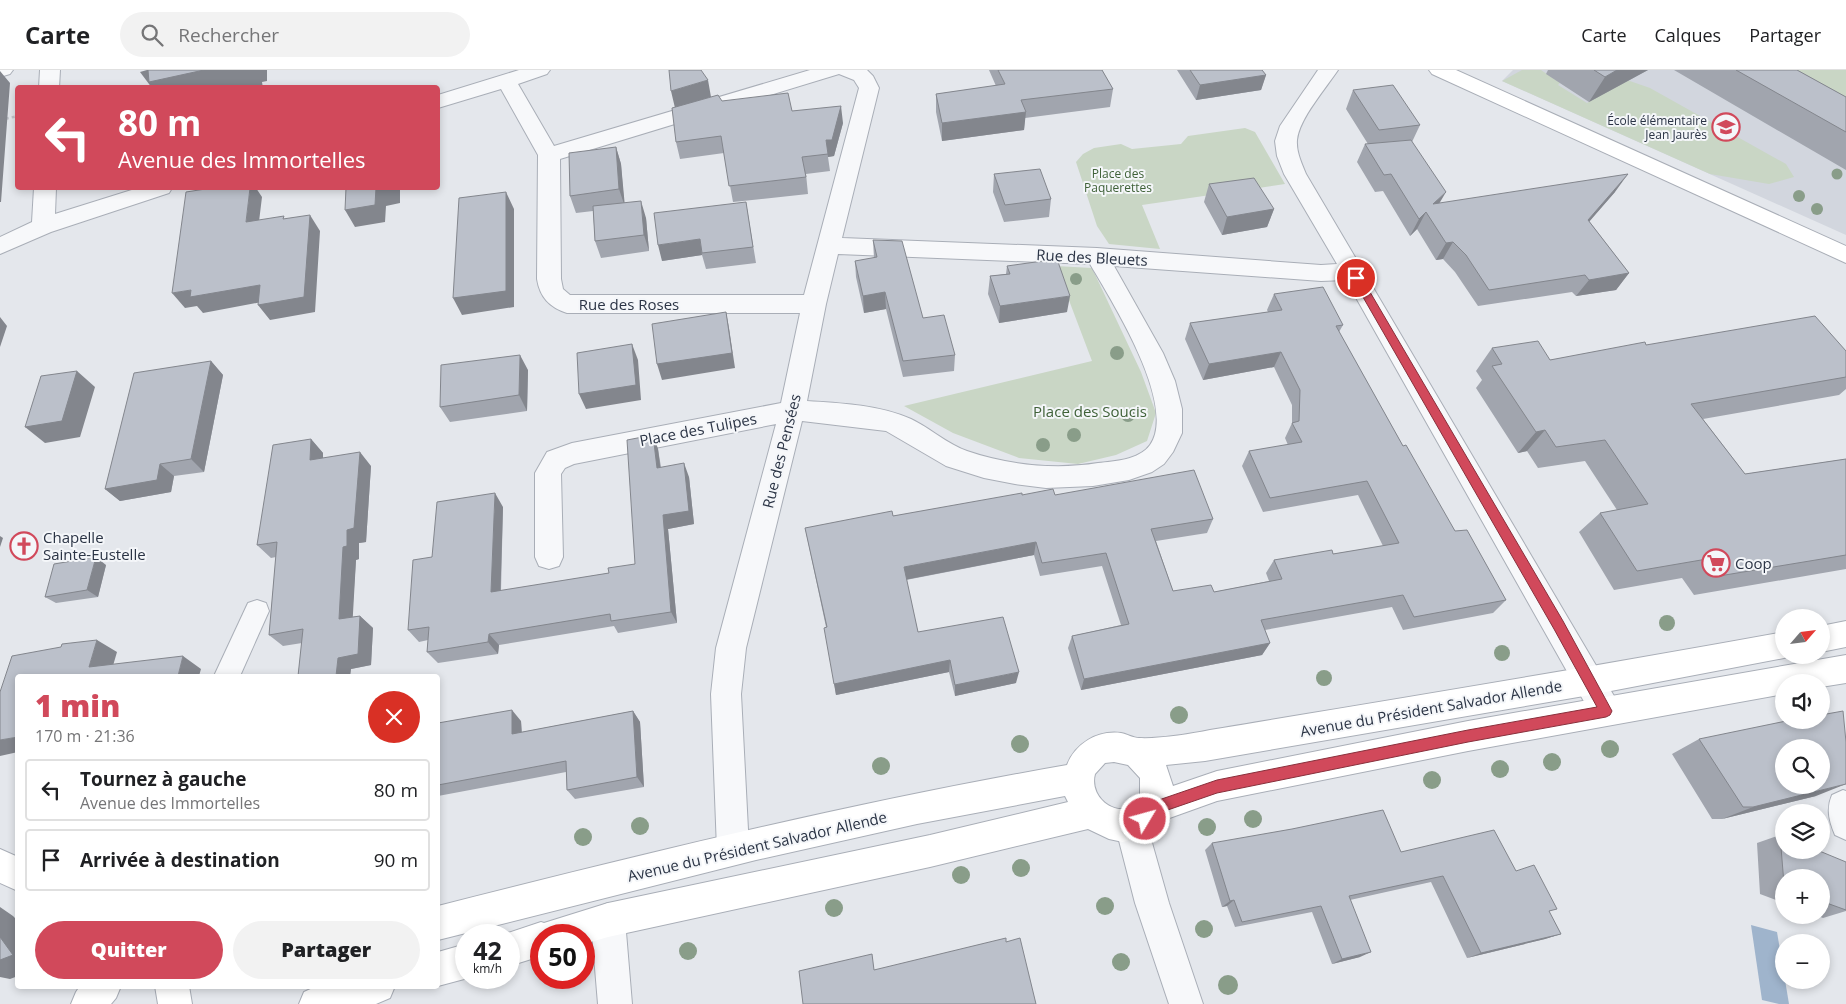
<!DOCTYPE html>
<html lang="fr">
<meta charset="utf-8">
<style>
:root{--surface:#fff;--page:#f2f2f2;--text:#202124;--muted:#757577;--line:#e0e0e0;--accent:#d1495b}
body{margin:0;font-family:"Open Sans",sans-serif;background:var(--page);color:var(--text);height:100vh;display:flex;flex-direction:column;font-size:19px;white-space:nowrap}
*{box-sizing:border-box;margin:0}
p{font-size:16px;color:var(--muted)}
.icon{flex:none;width:28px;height:28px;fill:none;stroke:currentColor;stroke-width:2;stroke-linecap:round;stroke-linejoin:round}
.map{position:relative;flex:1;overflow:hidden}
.panel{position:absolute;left:15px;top:604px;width:425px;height:315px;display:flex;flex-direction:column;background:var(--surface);border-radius:5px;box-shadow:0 2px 8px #0003}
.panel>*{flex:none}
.banner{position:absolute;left:15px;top:15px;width:425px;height:105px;border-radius:5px;box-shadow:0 2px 8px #0003;background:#d1495b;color:#fff;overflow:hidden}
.needle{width:32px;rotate:62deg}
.tools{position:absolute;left:1775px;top:539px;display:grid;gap:10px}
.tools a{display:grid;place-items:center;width:55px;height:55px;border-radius:50%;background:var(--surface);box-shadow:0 2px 8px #0003;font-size:25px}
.speed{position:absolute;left:455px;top:854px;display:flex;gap:10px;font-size:25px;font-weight:700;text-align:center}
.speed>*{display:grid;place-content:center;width:65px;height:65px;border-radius:50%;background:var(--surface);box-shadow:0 2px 8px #0003;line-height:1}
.speed small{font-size:12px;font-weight:400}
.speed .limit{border:8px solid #d22;background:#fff;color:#111}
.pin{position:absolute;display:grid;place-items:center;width:42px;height:42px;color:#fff;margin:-21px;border:2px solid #fff;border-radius:50%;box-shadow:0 1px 5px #0007}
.me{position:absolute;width:55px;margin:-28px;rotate:53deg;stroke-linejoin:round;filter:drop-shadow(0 0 4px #0008)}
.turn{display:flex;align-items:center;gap:18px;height:105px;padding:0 20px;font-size:22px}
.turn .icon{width:65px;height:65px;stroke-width:2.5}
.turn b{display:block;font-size:35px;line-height:42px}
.round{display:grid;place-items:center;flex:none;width:52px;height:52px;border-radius:26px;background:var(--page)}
.headline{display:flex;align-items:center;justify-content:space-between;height:85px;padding:0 20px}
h1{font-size:30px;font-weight:800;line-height:38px;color:var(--accent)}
.cta{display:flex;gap:10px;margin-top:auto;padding:10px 20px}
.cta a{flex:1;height:58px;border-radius:30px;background:var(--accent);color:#fff;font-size:20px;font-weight:800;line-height:58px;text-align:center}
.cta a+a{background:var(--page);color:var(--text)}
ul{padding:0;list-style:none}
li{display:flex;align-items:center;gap:15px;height:62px;margin:0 10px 8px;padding:0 10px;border:2px solid var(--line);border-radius:5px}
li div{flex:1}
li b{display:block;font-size:19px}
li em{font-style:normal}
header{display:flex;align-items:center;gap:30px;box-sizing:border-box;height:70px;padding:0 25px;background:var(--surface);border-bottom:1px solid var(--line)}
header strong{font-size:24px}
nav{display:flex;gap:28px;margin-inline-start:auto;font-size:18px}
.search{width:350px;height:45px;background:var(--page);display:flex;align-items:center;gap:12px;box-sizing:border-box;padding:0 18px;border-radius:28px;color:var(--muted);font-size:19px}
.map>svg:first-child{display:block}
.built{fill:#d2d6de}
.green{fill:#c9d6c5}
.water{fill:#9fb4cc}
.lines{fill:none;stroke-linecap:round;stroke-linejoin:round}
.lane-casing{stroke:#a9aeb7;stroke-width:2}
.street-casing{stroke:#a9aeb7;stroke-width:2}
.secondary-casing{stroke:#a9aeb7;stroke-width:2}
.path{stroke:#c2c5cb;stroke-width:2.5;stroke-dasharray:3 3;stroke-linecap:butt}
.lane{fill:#f7f8fa;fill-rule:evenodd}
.street{fill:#f7f8fa;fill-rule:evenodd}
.secondary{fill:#fff;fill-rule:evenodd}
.tree{fill:#899d89}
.wall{fill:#a1a5ae}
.shaded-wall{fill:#83868d}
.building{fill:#bbc0ca;stroke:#83868d;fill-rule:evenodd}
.route{fill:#d1495b;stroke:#882f3b}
.labels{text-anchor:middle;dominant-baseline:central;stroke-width:4;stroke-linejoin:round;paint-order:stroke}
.far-poi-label{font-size:12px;fill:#2b3445;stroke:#f4f6f9;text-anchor:end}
.far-park-label{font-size:12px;fill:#3f6138;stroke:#f4f6f9}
.street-label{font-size:15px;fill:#2b3445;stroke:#f4f6f9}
.park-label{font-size:15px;fill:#3f6138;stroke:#f4f6f9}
.poi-label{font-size:15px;fill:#2b3445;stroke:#f4f6f9;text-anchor:start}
</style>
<header>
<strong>Carte</strong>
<div class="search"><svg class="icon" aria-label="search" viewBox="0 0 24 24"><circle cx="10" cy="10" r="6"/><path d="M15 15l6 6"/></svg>Rechercher</div>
<nav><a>Carte</a><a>Calques</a><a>Partager</a></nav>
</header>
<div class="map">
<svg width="1846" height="934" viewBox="0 0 1846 934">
<rect width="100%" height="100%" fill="#e4e7ec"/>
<path class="built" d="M1513 0H1846V165L1502 11Z"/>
<path class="green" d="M1522 0H1541L1560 13 1558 15 1587 33 1627 10 1650 18 1786 94 1794 107 1769 114 1710 104 1502 11Z
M1769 0H1846V40Z
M1245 58 1255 62 1285 114 1142 135 1160 179 1109 174 1097 156 1076 92 1083 84 1094 78 1121 74 1132 79 1181 74 1188 66Z
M1056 196 1092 198 1141 302 1156 343 1147 371 1116 385 1078 394 1019 388 953 363 904 336 1092 291Z"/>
<path class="water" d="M1751 855 1777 862 1789 934H1779L1762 930Z"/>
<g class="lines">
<g class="lane-casing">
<path id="lane" d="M257 530 266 533 269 541 240 606H214L248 533Z"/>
</g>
<g class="street-casing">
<path id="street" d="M0 0H13L10 4 0 7Z
M40 0H60L59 18H39Z
M519 0H550L547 4 518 14 554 76 810 0H867L873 6 879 18 842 168 1097 178 1321 195 1337 194 1284 104 1277 86 1275 71 1280 56 1318 0H1338C1326 18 1299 49 1297 70 1296 82 1302 94 1306 104L1617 631 1621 641 1617 651 1606 655 1595 651 1346 210 1321 211 1114 196 1163 283 1175 311 1182 339V363L1173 382 1164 394 1152 402 1129 410 1093 416 1046 418 1015 414 984 408 946 396 886 361 802 351 746 578 741 624 749 779 744 790 733 795 722 790 717 779 711 624 716 578 776 354 574 394 565 398 561 404 563 487 559 496 549 499 539 496 535 487V403L547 382 572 373 781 333 800 243H567C549 237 540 227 537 209L538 85 501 19 438 38V25ZM839 4 854 10 859 18 804 225H570L563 219 561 209 560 89ZM838 184 1090 194C1111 230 1178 335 1150 375 1139 390 1115 391 1098 393 1055 400 1008 395 967 381 947 374 930 358 911 349 880 335 841 333 807 331L826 234Z
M34 118H56L55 144 138 118H172L169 123 51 162 0 184V167L32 152Z
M1843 720 1846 721V770L1835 765C1829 751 1826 739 1832 725Z
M1131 739 1142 744 1147 755 1169 833 1203 934H1169L1135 833 1115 755 1120 744Z
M608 833 620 838 625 850 632 934H598L591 850 596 838Z"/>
</g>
<g class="secondary-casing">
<path id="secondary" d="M1429 0H1456L1846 176V193L1432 4Z
M1846 551V577L1821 582V556Z
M1784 562V585H1793L1784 588 1590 625 1205 691 1166 695 1173 716 1217 701 1468 651 1846 585V613L1821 617V612H1784V624L1468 681 1217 731 1164 750 1150 763 1123 772 1109 769 1088 759 930 797 608 867 584 874V865H541V886L509 896V865H502L541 852 544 853 608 833 930 765 1068 732 1065 726 917 754 756 790 438 870V836C646 783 855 732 1067 695 1075 674 1097 660 1121 663 1127 664 1133 668 1139 668 1159 669 1190 664 1210 660 1402 628 1593 597 1784 562ZM1114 692 1128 695 1140 708V730C1122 752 1088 730 1095 704L1105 693Z
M0 779 18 787V821L0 813Z
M466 874 468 908 438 916V882Z
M80 916H121L116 928 111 934H71L76 922Z
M155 916H189L192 934H158Z
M317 916H395L390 928 376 934H299L304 922Z"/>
</g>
<path class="path" d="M0 50 18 46"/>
<use href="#lane" class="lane"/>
<use href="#street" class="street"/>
<use href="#secondary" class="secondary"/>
</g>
<g class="tree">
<circle cx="1837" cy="104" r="5.5"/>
<circle cx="1799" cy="126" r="6"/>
<circle cx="1817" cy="139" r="6"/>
<circle cx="1076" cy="209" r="6"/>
<circle cx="1117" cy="283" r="7"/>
<circle cx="1128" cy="345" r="7"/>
<circle cx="1074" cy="365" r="7"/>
<circle cx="1043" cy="375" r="7"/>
<circle cx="1667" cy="553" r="8"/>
<circle cx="1502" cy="583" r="8"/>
<circle cx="1324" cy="608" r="8"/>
<circle cx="1179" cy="645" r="9"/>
<circle cx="1020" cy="674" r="9"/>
<circle cx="1610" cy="679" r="9"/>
<circle cx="1552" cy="692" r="9"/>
<circle cx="881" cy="696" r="9"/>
<circle cx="1500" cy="699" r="9"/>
<circle cx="1432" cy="710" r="9"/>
<circle cx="1253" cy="749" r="9"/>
<circle cx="640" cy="756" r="9"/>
<circle cx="1207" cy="757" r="9"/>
<circle cx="583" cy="767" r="9"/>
<circle cx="1021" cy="798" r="9"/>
<circle cx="961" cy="805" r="9"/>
<circle cx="1105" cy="836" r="9"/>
<circle cx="834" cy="838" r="9"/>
<circle cx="1204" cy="859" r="9"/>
<circle cx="688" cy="881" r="9"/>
<circle cx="1121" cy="892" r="9"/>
<circle cx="1228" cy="915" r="10"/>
</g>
<path class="wall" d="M989 0H1102L1113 19 1110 37 1025 48 1024 60 942 71 936 42V24L996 16Z
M1177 0H1262L1266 5 1261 20 1196 30Z
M1548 0H1648L1589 32 1546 4Z
M1674 0H1797L1846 27V100Z
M1353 20 1420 55 1412 72 1439 134 1615 122 1589 151 1629 203 1616 220 1576 226 1572 222 1478 236 1455 202 1443 189 1436 190 1417 159 1410 166 1383 121 1375 122 1357 92 1365 74H1368L1346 39Z
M711 27 722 31 792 41 843 53 834 86 828 87 830 101 806 104 808 124 733 132 724 83 680 89 676 72Z
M616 77 621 94 624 133 646 148 649 181 601 188 595 171 593 141 576 143 570 126Z
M994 104 1051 129 1049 147 1004 152 993 122Z
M1209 114 1274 139 1267 157 1222 165 1204 132Z
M746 132 756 193 706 199 702 185 662 191Z
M873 170 923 248 955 285 954 301 903 307 886 239 864 243 856 207 855 191 874 188Z
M1007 196 1067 242 999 253 988 224 990 206 1006 204Z
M1274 224 1343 255 1339 262 1403 376 1455 461 1506 530 1493 543 1403 560 1392 537 1265 560 1270 573 1262 585 1081 620 1068 578 1072 566 1121 555 1102 496 1040 506 1034 485 906 510 918 562 1016 613 955 626 949 602 836 625 826 557 805 458 893 446 1022 425H1055L1213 449 1207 463 1156 471 1173 521 1214 522 1269 511 1266 503 1274 490 1333 484 1383 476 1358 425 1263 442 1242 396 1249 381 1288 375 1285 368 1292 353V335L1274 297 1203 310 1185 269 1190 253 1268 242 1267 240Z
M1646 275 1846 281V319L1839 325 1703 349 1745 404 1846 389V499L1694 525 1682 508 1614 520 1579 462 1600 443 1617 440 1585 391 1538 398 1527 381 1518 383 1476 318 1482 310 1476 301 1492 278 1550 290Z
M211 291 223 305 204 402 174 406 171 422 120 431 105 419Z
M528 300 527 341 450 352 440 337Z
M653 365 658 379 661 397 689 407 694 454 668 459 677 553 618 563 614 556 499 575 498 584 438 593 427 582 428 570 419 572 408 560 432 487 503 437 501 521 609 503 635 494Z
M311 369 323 383V388L371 396 366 472 359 473V489L356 490 352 547 360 546 373 558 371 595 351 599 350 606H298L302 573 283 576 269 565 276 487 271 488 257 475Z
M106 495 98 527 56 533 45 527Z
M633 641 640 652 644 717 575 729 567 720 566 702 438 726V653L521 651 522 662Z
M1699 669 1816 726 1722 749H1712L1672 684Z
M1780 765 1846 798V841L1823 848 1816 845H1821V808H1784V833L1760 824 1757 773Z
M1212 773 1401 782 1516 801 1549 842 1561 864 1545 869 1467 888 1431 812 1350 830 1360 887 1332 894 1312 842 1235 857 1227 836 1222 837 1205 780Z"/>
<path class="shaded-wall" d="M147 0H267V11L262 12 263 18H152L140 2Z
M1617 0H1648L1589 32 1605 7Z
M0 1 10 13 1 132H0Z
M1266 5 1261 20 1196 30 1200 15Z
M708 10 711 27 675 38 671 21Z
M841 36 843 53 834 86 828 87 826 70Z
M1026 42 1024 60 942 71V53Z
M616 77 621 94 625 137 619 119Z
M1628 104 1615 122 1576 167 1588 150Z
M250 118H256L262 127 257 168 246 152Z
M376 118H400V133L386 136 385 152 355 157 345 140Z
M506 122 514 139V237L462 245 453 228Z
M1446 122 1436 139 1433 134Z
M641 131 646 148 649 181 644 165Z
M1274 139 1267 157 1222 165 1227 147Z
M1426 142 1417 159 1410 166 1419 149Z
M310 145 320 161 315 242 270 250 258 235Z
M700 169 702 185 662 191 658 175Z
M1453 172 1443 189 1436 190 1446 173Z
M1629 203 1616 220 1576 226 1589 210Z
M260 215 272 230 203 243 197 236 185 238 172 223 191 220Z
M885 222 886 239 864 243 863 226Z
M1070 226 1067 242 999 253 1000 236Z
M726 242 729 258 735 298 662 310 657 294Z
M0 247 7 256 0 277Z
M632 274 638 290 641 330 586 339 579 324Z
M1281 282 1274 297 1203 310 1209 294Z
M520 285 528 300 527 341 519 325Z
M211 291 223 305 204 402 191 389Z
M77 301 95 317 80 367 45 373 25 357Z
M1545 360 1527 381 1518 383 1536 362Z
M653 365 658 379 662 411 657 398Z
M311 369 323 383V404L310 390Z
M360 382 371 396 366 472 359 473V489L356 490 352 561 339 549 343 477Z
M684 393 689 407 694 454 668 459 677 553 671 542 663 445Z
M160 394 174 406 171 422 120 431 105 419Z
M495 423 503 437 500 535 491 522Z
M0 466 3 468 0 477Z
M1036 472 1034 485 904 510V497Z
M96 487 106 495 98 527 87 520Z
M360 546 373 558 371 595 351 599 350 606H336L338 588Z
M489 564 499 575 498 584 488 572Z
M97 570 117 582 110 606 89 597Z
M1270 573 1262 585 1081 620 1084 609Z
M183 586 201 599 199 606H178Z
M950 590 949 602 836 625 834 614Z
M1019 602 1016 613 955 626V615Z
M512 640 521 651 522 674 512 664Z
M633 641 640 652 644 717 637 707Z
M18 667V682L0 686V670Z
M1846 714 1816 726 1722 749 1753 737Z
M1234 830 1227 836 1222 837 1230 831Z
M0 837 13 846 18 851V906L10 909 0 907Z
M1561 864 1545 869 1467 888 1481 883Z
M1371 882 1360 887 1332 894 1342 889Z"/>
<path class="building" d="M148 0H204L149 12Z
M669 0H701L708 10 671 21Z
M998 0H1102L1113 19 1021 30 1026 42 942 53 936 24 1005 14Z
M1190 0H1262L1266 5 1200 15Z
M1594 0H1617L1605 7Z
M1736 0H1797L1846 27V62Z
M1393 15 1420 55 1379 60 1353 20Z
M788 23 792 41 841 36 832 70H826L828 84 802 87 806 107 729 116 721 66 676 72 672 38 718 25 722 31Z
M1411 70 1446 122 1433 134 1628 104 1588 150 1629 203 1589 210 1585 205 1489 220 1466 185 1453 172 1446 173 1426 142 1419 149 1391 104 1384 105 1365 74Z
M616 77 619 119 570 126 569 83Z
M1040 99 1051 129 1005 135 994 104Z
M1254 108 1274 139 1227 147 1209 114Z
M212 118H250L246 152 284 146 283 149 310 145 304 227 258 235 260 215 190 227 191 220 172 223 186 122Z
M346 118H379H376L375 135 345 140Z
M506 122V221L453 228 459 128Z
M641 131 644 165 595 171 593 136Z
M746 132 753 177 702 183 700 169 658 175 654 143Z
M873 170 902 171 923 248 944 245 955 285 903 291 885 222 863 226 855 191 877 187Z
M1057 189 1070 226 1000 236 990 206 1010 204 1007 196Z
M1323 217 1343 255 1336 256 1403 376 1406 375 1455 461 1467 460 1506 530 1414 547 1403 525 1261 550 1270 573 1084 609 1072 566 1129 554 1106 483 1042 493 1036 472 904 497 918 562 1003 547 1019 602 955 615 950 590 834 614 824 558 827 557 805 458 892 441 893 446 1022 423V425L1053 419 1055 425 1194 400 1213 449 1151 459 1173 521 1211 515 1214 522 1282 509 1274 490 1332 480 1333 484 1399 473 1367 411 1270 428 1249 381 1302 372 1292 353 1299 351 1300 320 1281 282 1209 294 1190 253 1282 240 1274 224Z
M726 242 732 283 657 294 652 254Z
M1815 246 1846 281V307L1691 334 1745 404 1846 389V485L1719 506 1707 489 1637 501 1600 443 1648 434 1605 370 1556 377 1545 360 1536 362 1492 296 1502 294 1492 278 1538 271 1550 290 1645 272 1646 275Z
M632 274 636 315 579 324 577 283Z
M520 285 519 325 440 337 441 295Z
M211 291 191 389 160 394 157 410 105 419 134 303Z
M77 301 62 351 25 357 41 306Z
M653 365 657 398 684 393 689 441 663 445 671 542 611 551 610 544 489 564 488 572 427 582 429 557 408 560 413 490 432 487 437 432 495 423 491 522 609 503 608 498 635 494 627 370Z
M311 369 310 390 360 382 354 458 347 460V476L343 477 339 549 360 546 358 584 338 588 336 606H298L303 559 269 565 277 472 257 475 273 375Z
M96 487 87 520 45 527 54 494Z
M97 570 89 597 183 586 178 606H18V667L0 670V622L12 586 61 577 62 574Z
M512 640V664L633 641 637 707 567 720 566 691 438 715V653Z
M1843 641 1846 672V714L1753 737H1743L1699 669 1791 650H1821V645ZM1784 678H1821V715H1784Z
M1383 740 1401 782 1494 760 1516 801 1534 795 1557 839 1549 841 1561 864 1481 883 1443 806 1349 826 1371 882 1342 889 1321 836 1242 852 1234 830 1230 831 1212 773 1292 759Z
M1780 765 1784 766V780H1817L1846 792V840L1821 831V808H1784V814Z
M0 867 13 885 0 890Z
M1006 868V872L1020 868 1036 934H803L799 901 872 884 874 900Z"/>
<path class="route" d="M1356 204 1360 205 1563 551 1612 641 1610 645 1606 647 1468 672 1217 723 1159 743 1150 754 1145 755 1140 754 1138 749 1150 733 1217 710 1468 660 1597 637 1554 559 1352 208Z"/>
<defs>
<g id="school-ring" transform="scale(1.4375)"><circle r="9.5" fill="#f4f6f9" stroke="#d1495b" stroke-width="1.5"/><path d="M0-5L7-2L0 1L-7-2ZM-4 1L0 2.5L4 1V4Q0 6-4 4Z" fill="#d1495b"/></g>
<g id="church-ring" transform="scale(1.4375)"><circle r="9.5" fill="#f4f6f9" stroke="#d1495b" stroke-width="1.5"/><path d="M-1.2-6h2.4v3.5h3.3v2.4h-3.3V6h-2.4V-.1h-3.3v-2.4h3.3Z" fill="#d1495b"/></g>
<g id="supermarket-ring" transform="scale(1.4375)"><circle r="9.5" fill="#f4f6f9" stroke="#d1495b" stroke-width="1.5"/><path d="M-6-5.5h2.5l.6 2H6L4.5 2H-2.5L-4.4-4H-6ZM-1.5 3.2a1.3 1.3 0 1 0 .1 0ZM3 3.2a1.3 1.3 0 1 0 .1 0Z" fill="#d1495b"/></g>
</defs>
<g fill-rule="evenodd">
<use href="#school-ring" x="1726" y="57"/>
<use href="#church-ring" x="24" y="476"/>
<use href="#supermarket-ring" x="1716" y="493"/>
</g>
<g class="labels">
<g class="far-poi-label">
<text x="1707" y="50">École élémentaire<tspan x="1707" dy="14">Jean Jaurès</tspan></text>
</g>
<g class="far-park-label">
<text x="1118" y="103">Place des<tspan x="1118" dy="14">Paquerettes</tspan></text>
</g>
<g class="street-label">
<text transform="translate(1092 187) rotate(3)">Rue des Bleuets</text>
<text x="629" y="234">Rue des Roses</text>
<text transform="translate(698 359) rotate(-11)">Place des Tulipes</text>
<text transform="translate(781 381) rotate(-76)">Rue des Pensées</text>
<text transform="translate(1431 638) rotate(-10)">Avenue du Président Salvador Allende</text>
<text transform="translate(757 776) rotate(-13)">Avenue du Président Salvador Allende</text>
</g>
<g class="park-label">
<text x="1090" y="341">Place des Soucis</text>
</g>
<g class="poi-label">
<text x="43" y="467">Chapelle<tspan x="43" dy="17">Sainte-Eustelle</tspan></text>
<text x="1735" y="493">Coop</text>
</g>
</g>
</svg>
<div class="tools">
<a><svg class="needle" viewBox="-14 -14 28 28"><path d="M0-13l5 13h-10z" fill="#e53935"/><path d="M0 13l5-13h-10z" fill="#757577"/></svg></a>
<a><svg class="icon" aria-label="sound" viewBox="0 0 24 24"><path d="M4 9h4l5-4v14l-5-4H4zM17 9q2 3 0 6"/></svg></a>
<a><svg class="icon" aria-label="search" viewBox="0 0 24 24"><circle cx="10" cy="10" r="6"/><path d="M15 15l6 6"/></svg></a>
<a><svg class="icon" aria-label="layers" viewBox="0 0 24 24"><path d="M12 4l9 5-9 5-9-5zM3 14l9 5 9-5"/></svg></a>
<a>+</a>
<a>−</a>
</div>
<div class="speed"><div>42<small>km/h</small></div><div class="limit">50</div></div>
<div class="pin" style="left:1356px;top:208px;background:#d93025"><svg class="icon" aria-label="arrive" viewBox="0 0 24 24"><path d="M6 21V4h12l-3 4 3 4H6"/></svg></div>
<svg class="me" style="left:1145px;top:749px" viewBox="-20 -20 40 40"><circle r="17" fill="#d1495b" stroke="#fff" stroke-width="3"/><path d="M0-11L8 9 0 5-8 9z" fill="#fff"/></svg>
<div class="banner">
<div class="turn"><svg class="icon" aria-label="left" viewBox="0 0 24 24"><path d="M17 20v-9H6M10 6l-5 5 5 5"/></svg><div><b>80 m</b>Avenue des Immortelles</div></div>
</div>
<section class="panel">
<div class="headline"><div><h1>1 min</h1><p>170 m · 21:36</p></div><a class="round" style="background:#d93025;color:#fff"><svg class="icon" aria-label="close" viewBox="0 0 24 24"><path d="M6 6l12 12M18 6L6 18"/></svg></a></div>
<ul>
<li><svg class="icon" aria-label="left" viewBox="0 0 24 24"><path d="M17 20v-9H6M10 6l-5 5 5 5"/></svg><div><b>Tournez à gauche</b><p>Avenue des Immortelles</p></div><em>80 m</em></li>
<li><svg class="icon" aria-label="arrive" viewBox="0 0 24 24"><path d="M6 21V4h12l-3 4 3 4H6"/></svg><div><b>Arrivée à destination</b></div><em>90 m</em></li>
</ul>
<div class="cta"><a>Quitter</a><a>Partager</a></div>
</section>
</div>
